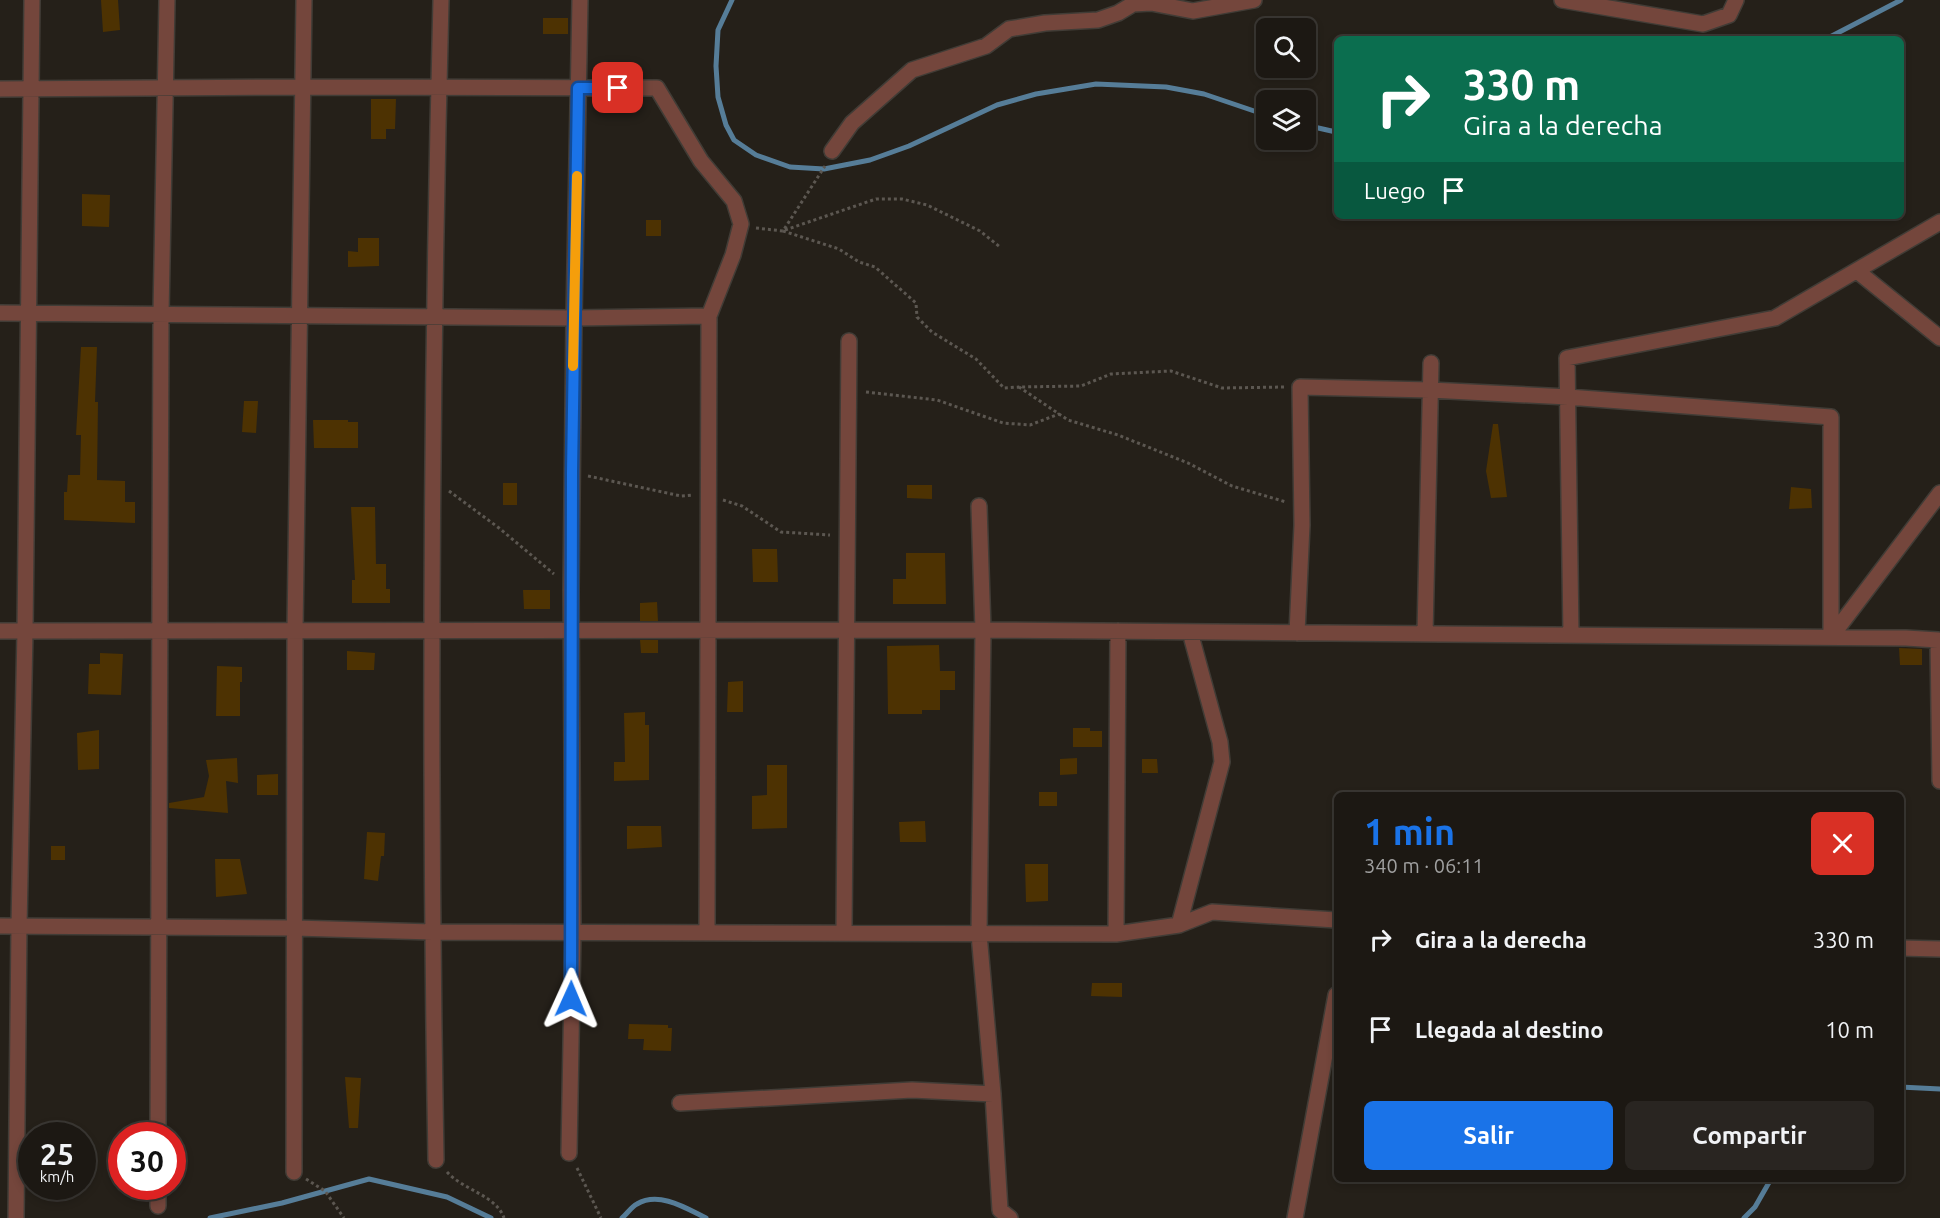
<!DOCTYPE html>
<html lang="es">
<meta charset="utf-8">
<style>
:root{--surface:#1c1813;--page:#292521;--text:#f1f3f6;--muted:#a0a0a0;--line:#3a3733;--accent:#1a73e8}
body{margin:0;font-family:Ubuntu,sans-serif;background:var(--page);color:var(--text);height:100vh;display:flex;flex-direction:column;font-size:22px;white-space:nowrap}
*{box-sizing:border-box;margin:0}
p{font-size:20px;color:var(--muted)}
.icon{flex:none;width:33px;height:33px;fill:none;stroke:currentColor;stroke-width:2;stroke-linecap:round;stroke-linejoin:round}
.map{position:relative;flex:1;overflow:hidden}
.details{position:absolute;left:1334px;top:792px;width:570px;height:390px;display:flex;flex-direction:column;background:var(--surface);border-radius:9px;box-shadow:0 3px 9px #0003,0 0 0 2px var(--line)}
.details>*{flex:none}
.banner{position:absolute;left:1334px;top:36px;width:570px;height:183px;border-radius:9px;box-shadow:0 3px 9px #0003,0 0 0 2px var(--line);background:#0b6e4f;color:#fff;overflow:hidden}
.tools{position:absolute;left:1256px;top:18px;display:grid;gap:12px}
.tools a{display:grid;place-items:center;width:60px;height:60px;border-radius:9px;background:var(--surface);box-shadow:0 3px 9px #0003,0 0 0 2px var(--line);font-size:30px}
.speed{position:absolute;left:18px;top:1122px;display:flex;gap:12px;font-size:30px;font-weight:700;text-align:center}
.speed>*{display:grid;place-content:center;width:78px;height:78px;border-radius:50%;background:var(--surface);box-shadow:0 3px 9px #0003,0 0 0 2px var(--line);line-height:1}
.speed small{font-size:15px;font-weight:400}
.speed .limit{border:9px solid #d22;background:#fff;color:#111}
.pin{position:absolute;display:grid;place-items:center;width:51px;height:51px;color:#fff;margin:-26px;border-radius:12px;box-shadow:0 3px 9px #0006}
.me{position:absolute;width:66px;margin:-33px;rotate:1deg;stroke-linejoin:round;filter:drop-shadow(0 0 4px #0008)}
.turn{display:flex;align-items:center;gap:21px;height:126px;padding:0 30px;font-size:27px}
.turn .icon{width:78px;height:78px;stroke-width:2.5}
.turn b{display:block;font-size:42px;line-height:51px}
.then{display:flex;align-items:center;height:57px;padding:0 30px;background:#0003;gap:12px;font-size:22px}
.round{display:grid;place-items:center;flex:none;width:63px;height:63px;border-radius:9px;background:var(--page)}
.head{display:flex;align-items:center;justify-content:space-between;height:102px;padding:0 30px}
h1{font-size:36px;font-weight:700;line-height:45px;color:var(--accent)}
.cta{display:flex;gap:12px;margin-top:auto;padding:12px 30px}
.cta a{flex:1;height:69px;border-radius:9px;background:var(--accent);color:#fff;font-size:24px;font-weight:700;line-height:69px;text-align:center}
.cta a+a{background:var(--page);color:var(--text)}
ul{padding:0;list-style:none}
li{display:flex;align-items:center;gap:18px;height:90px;padding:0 30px}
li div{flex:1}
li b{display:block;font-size:22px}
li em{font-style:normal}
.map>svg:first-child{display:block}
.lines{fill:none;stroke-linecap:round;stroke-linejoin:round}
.stream{stroke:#567d98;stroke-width:5}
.building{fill:#4d3202}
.minor-casing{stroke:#413c36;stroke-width:18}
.path{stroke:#5c5751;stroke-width:3;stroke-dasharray:3 3;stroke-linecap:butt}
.minor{stroke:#74463c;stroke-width:15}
.route-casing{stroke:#114b97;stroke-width:15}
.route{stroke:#1a73e8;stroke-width:10}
.slow{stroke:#f59e0b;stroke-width:10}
</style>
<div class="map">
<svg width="1940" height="1218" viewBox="0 0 1940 1218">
<rect width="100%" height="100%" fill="#252019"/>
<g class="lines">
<path class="stream" d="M732 0 718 30 716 66 718 97 726 125 734 140 756 155 790 167 824 169 870 160 909 146 997 105 1036 94 1096 84 1166 87 1204 94 1266 115
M1826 39 1901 0
M1305 125 1336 132
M1900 1087 1940 1089
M210 1218 282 1203 369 1179 447 1197 491 1218
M622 1218C627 1214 631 1207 637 1204 659 1191 686 1208 706 1218
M1744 1218 1755 1207 1771 1179"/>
</g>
<path class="building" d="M101 0H118L120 30 103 32Z
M543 18H568V34H543Z
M371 99H396L395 129H386V139H371Z
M82 194 110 195 109 227 82 226Z
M646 220H661V236H646Z
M358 238H379V266L348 267V251L358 252Z
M81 347H97L95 402H98L97 480 125 481V502H135V523L64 520V492H67L68 475H80L81 435H76Z
M244 401H258L256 433 242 432Z
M313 420H348V422H358V448H314Z
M1493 424H1498L1507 497 1491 498 1486 471Z
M503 483H517V505H503Z
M907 485H932V499L907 498Z
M1791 487 1811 489 1812 508 1789 509Z
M351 507H375L376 564H386V589H390V603H352V580H355Z
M752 549H777L778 582H753Z
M906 553H945L946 604H893V579H906Z
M523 590H550V609H524Z
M657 602 658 621H640V603Z
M640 640H658V653H641Z
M939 645 940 671H955V690H940V710H922V714H888L887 646Z
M1899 648 1922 649V665H1900Z
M347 651 375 653 374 670H347Z
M100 653 123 654 121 695 88 694 89 664H100Z
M217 666 242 667V682H240V716H216Z
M743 681V712H727L728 682Z
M645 712V725H649V780L614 781V762H625L624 713Z
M1073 728H1090V731H1102V747H1073Z
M99 730V769L78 770 77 733Z
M237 758 238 783 226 781 228 813 169 808V803L204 797 209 776 206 760Z
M1077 758V774L1060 775V759Z
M1142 759H1157L1158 773H1142Z
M767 765H787V828L752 829V796L767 795Z
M278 774V795H257V775Z
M1039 792H1057V806H1039Z
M925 821 926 842H900L899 822Z
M627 826H661L662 847 627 849Z
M367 832 385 833 384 856H381L378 881 364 879Z
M51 846H65V860H51Z
M215 859H240L247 894 216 897Z
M1025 864H1048V901L1026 902Z
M1092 983H1122V997L1091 996Z
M629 1024 668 1025V1028H672L671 1051 643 1050 644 1039H628Z
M345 1077 361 1078 358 1128H349Z"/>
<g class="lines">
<g class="minor-casing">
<path id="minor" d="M1562 0 1703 24 1729 15 1736 0
M0 89 303 87 657 88 701 161 734 201 741 224 733 255 709 316 707 933
M832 151 852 123 912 70 986 46 1009 29 1045 23 1098 20 1118 13 1133 4 1151 3 1193 11 1254 0
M1857 271 1940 338
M0 313 574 318 709 316
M979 506 983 630 979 934 993 1094 1000 1210 1010 1218
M0 631 983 630 1906 638 1938 640 1940 781
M1297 633 1302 525 1300 387 1430 390 1568 397 1831 417V637
M1425 634 1431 363
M1571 635 1567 358 1775 318 1940 222
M1831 637 1940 493
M1179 925 1222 762 1220 742 1190 632
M0 926 295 928 432 932 1116 934 1179 925 1212 912 1336 920
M844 933 849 341
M1116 934 1118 631
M1900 948 1940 949
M680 1103 912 1090 993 1094
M158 1136 161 314 167 0
M569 1153 573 932 571 590 574 318 580 0
M436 1160C429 773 431 387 441 0
M294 1172 295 630 304 0
M158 1186V1206
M16 1218 19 926 25 631 32 0
M1295 1218 1336 995"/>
</g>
<path class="path" d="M756 228 783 231 825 166
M785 230 876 199H902L927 205 980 231 1000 247
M783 231 839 249 859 262 875 267 916 303 917 317 932 332 976 359 1004 388 1019 387
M1284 387 1222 388 1171 371 1111 374 1081 386 1019 387 1068 420 1118 435 1188 463 1232 486 1286 502
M866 392 937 400 1003 423 1030 425 1059 414
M588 476 681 496 693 495
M449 491 499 528 554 574
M723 500 742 506 781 532 830 535
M577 1168 601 1218
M447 1172C463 1190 496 1195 504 1218
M306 1179 325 1191 344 1218"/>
<use href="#minor" class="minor"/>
</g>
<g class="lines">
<g class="route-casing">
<path id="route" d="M571 999 572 473 578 88H618"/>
</g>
<use href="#route" class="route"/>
<path class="slow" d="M573 366 577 176"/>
</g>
</svg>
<div class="tools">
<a><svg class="icon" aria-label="search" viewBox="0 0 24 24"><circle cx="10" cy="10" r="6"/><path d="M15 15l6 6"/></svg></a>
<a><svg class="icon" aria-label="layers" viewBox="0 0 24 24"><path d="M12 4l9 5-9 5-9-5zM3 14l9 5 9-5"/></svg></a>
</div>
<div class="speed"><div>25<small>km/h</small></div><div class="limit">30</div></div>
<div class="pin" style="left:618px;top:88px;background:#d93025"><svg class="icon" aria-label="arrive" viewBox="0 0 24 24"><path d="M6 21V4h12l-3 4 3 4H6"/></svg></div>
<svg class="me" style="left:571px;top:999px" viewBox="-20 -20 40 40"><path d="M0-17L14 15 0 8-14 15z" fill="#1a73e8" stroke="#fff" stroke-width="4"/></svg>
<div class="banner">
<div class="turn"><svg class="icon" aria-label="right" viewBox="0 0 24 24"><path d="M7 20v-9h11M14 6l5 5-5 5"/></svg><div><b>330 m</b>Gira a la derecha</div></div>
<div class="then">Luego<svg class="icon" aria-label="arrive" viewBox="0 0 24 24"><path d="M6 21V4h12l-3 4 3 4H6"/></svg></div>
</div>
<section class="details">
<div class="head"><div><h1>1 min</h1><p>340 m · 06:11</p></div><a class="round" style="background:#d93025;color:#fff"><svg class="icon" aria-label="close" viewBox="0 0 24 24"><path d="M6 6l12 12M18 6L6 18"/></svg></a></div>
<ul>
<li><svg class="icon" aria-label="right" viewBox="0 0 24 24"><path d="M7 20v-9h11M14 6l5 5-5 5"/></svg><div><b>Gira a la derecha</b></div><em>330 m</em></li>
<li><svg class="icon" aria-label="arrive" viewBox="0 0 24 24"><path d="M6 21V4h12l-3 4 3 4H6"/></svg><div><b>Llegada al destino</b></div><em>10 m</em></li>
</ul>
<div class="cta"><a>Salir</a><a>Compartir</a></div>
</section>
</div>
